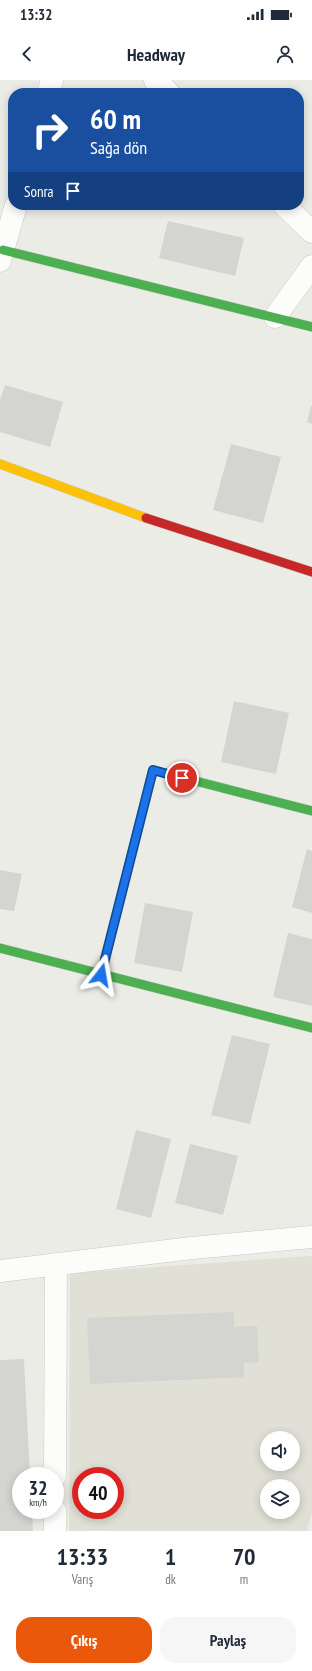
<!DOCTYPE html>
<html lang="tr">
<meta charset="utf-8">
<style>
:root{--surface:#fff;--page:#f6f6f7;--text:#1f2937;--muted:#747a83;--accent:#ea580c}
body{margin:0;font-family:"PT Sans Narrow",sans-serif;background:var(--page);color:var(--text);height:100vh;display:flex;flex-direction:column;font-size:15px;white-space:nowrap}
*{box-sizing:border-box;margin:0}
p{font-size:13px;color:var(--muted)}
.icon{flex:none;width:22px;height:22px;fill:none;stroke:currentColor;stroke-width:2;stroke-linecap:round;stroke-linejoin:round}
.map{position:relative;height:1451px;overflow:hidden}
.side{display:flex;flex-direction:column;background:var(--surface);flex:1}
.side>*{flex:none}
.banner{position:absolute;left:8px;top:8px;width:296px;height:122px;border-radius:16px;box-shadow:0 2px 10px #0003;background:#1a4fa0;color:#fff;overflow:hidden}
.controls{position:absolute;left:260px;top:1351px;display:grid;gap:8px}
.controls a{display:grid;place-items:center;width:40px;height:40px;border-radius:50%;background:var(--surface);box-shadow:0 2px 10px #0003;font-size:20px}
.speed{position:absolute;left:12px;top:1387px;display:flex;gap:8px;font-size:20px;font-weight:700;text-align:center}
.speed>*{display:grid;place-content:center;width:52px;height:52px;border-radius:50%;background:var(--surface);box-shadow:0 2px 10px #0003;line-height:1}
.speed small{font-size:10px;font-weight:400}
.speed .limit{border:6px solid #d22;background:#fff;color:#111}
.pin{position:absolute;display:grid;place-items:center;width:34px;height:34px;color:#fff;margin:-17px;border:2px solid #fff;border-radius:50%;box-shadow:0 1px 4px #0007}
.me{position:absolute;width:44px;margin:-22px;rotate:14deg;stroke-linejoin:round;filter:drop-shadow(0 0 3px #0008)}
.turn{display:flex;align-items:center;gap:14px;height:84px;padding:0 16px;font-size:18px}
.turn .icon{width:52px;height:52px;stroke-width:2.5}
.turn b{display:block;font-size:28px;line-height:34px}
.then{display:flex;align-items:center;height:38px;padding:0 16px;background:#0003;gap:8px;font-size:15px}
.eta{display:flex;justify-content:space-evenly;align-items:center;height:68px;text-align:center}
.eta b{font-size:24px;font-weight:700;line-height:28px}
.button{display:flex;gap:8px;margin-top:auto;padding:8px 16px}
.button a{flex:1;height:46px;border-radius:16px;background:var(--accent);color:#fff;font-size:16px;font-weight:700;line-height:46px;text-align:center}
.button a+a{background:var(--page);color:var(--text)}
.status{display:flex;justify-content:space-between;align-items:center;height:28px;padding:0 20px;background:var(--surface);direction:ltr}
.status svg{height:11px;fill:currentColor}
header{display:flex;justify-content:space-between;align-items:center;height:52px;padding:0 16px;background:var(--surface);font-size:18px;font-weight:700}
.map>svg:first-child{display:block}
.education{fill:#e0e0d6;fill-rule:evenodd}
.building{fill:#d4d4d1}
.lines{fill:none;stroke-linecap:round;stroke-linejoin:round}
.street-casing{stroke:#c9cac9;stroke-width:23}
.fast-casing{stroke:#c8c9c9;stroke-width:10}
.slow-casing{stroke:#c8c9c9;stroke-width:10}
.jam-casing{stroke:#c8c9c9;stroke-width:10}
.street{stroke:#fcfcfb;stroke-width:22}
.fast{stroke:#4caf50;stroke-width:9}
.slow{stroke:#ffc107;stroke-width:9}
.jam{stroke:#c62828;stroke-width:9}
.route-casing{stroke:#114b97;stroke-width:10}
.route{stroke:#1a73e8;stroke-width:7}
</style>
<div class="status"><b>13:32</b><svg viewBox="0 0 49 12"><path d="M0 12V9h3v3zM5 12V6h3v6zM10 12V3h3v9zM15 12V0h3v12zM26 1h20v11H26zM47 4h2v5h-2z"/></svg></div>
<header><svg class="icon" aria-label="back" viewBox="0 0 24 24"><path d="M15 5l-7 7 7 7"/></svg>Headway<svg class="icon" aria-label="person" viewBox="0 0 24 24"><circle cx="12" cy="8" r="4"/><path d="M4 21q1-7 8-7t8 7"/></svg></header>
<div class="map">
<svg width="312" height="1451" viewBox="0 0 312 1451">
<rect width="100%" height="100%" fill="#ecece7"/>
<path class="education" d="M312 1176V1432L307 1451H69L70 1193ZM267 1358H293V1384H267ZM81 1396H115V1430H81ZM267 1406H293V1432H267Z"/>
<path class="building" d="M239 125H257V131Z
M168 141 244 158 235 196 159 178Z
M5 305 63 322 50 367 0 352V320Z
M311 326H312V344L307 342Z
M231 364 281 377 263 443 213 430Z
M234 621 289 633 276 694 221 682Z
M307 769 312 771V833L292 827Z
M0 790 22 794 14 831 0 829Z
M145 823 193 832 182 892 134 883Z
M288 853 312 859V926L273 917Z
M232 955 270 964 250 1044 211 1035Z
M136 1050 171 1059 151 1138 116 1129Z
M190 1064 238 1076 223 1135 175 1123Z
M234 1232V1247L257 1246 259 1282 244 1283V1297L90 1304 87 1238Z
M24 1279 30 1396H21V1430H32L33 1451H0V1280Z"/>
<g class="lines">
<g class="street-casing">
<path id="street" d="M155 0 169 13
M48 13 52 0
M284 125 312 152
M0 181 16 125
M275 237 312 186
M0 1191 192 1168 312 1157
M55 1396 56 1184
M55 1451V1430"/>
</g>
<g class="fast-casing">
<path id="fast" d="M3 170 312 247
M0 868 312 948
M101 895 153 690 312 731"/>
</g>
<g class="slow-casing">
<path id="slow" d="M0 384 146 438"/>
</g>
<g class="jam-casing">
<path id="jam" d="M146 438 312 492"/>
</g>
<use href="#street" class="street"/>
<use href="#fast" class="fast"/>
<use href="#slow" class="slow"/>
<use href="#jam" class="jam"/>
</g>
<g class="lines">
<g class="route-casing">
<path id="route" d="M101 895 153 690 182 698"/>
</g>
<use href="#route" class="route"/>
</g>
</svg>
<div class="controls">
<a><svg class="icon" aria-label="sound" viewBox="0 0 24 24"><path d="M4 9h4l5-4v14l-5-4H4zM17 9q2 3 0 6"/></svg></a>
<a><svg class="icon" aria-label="layers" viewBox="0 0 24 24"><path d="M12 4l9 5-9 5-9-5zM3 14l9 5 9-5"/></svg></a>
</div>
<div class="speed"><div>32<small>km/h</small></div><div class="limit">40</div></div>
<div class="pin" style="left:182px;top:698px;background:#d93025"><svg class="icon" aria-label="arrive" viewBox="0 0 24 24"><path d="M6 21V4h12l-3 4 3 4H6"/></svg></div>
<svg class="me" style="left:101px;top:895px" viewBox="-20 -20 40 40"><path d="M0-17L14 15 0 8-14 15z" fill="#1a73e8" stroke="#fff" stroke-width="4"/></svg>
<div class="banner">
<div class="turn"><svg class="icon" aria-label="right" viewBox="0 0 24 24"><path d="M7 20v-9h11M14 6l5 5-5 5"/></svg><div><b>60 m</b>Sağa dön</div></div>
<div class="then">Sonra<svg class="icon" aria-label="arrive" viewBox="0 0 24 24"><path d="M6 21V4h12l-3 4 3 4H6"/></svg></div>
</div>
</div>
<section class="side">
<div class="eta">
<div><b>13:33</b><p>Varış</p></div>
<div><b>1</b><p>dk</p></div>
<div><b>70</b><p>m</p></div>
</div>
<div class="button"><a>Çıkış</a><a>Paylaş</a></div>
</section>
